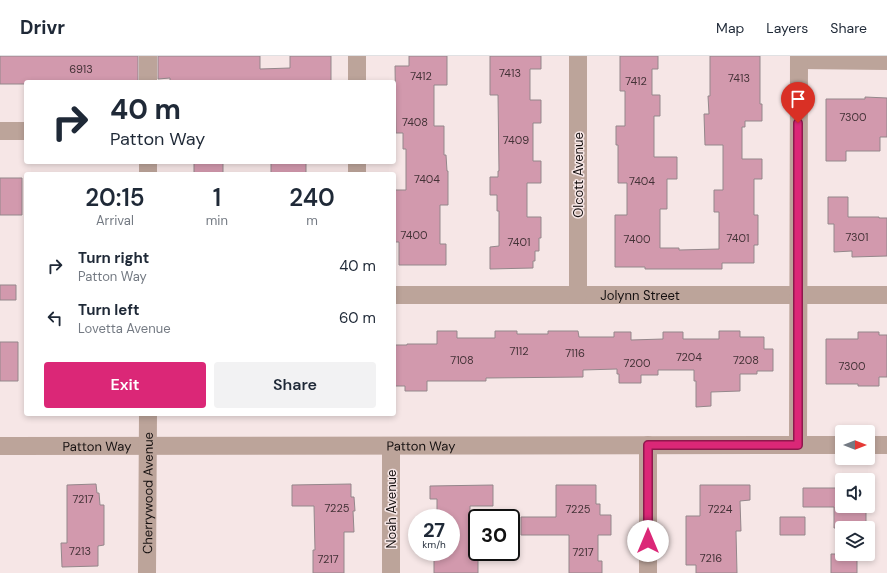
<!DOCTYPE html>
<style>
:root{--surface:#fff;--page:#f2f2f3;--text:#1f2937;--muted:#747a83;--line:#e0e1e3;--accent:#db2777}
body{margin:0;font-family:"DM Sans",sans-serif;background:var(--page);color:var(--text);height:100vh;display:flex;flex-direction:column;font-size:15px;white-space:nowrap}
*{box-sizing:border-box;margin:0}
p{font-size:13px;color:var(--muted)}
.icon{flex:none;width:22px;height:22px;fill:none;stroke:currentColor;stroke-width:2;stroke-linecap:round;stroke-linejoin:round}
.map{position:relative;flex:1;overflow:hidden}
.sheet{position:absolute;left:24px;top:116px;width:372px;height:244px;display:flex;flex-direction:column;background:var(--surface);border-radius:4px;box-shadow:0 2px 6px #0003}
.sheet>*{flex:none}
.guide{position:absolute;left:24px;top:24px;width:372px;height:84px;border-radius:4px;box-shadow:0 2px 6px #0003;background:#fff;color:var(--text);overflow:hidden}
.needle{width:26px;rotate:90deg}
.buttons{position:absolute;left:835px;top:369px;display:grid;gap:8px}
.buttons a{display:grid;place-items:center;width:40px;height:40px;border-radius:4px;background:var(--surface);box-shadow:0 2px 6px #0003;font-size:20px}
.speed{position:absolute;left:408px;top:453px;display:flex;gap:8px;font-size:20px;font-weight:700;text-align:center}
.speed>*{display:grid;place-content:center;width:52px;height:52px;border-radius:50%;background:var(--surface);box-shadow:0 2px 6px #0003;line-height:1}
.speed small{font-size:10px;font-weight:400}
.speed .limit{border:2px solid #111;border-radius:6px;background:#fff;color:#111}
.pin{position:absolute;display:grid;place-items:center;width:34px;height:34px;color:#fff;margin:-41px -17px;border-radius:50% 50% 50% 0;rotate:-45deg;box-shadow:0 0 4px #0007}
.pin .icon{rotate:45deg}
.me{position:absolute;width:44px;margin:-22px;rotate:0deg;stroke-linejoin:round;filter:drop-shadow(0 0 3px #0008)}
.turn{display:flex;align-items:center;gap:14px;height:84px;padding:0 20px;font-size:18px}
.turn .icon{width:52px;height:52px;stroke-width:2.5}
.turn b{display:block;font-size:28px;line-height:34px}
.eta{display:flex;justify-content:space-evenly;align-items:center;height:68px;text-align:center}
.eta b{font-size:24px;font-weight:600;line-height:28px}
.action{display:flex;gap:8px;margin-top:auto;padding:8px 20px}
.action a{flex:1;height:46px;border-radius:4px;background:var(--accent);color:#fff;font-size:16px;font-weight:600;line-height:46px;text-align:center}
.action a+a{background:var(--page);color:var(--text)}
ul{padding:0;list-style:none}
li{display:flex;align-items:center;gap:12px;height:52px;padding:0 20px}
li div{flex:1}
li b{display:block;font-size:15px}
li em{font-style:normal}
header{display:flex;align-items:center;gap:24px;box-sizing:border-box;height:56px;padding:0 20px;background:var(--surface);border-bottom:1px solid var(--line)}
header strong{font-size:19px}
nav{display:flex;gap:22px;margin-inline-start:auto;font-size:14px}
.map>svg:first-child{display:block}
.building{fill:#d299ad;stroke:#94878b}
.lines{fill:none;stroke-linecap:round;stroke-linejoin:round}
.minor{stroke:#bca49a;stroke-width:18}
.route-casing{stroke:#8e194d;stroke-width:10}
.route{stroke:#db2777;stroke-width:7}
.labels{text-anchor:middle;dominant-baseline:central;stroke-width:3;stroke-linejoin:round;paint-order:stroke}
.number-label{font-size:11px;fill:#443237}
.street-label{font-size:13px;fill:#151010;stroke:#f6e6e6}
</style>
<header>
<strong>Drivr</strong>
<nav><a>Map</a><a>Layers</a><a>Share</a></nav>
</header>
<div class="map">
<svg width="887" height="517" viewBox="0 0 887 517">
<rect width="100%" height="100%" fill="#f6e6e6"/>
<path class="building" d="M0 0H138V26H26V28H0Z
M158 0H260V13L290 12V0H331V26H240V25H205V26H170V22L158 23Z
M409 0H447V29H434V70H444V99H446L447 115H448V149H440V188H446V209H399V186H394L395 134H406V93H403V77H396L395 10H409Z
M490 0H541V13H530V44H541V67H533V105H541V127H527V161H541V182H539V195H535V205H533V212L490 213V191L499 190V155H497V139H490V121H498V115H499L498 39H490Z
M620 0H658V13H652V39H660V60H654V101H677V123H667V153H660V192H679V194L719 193V156H714V134H723V89H705L704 58H709L708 40H710V0H760V48H762V65H745V71H742V103H762V123H754V159H758V189H754V207H722V213H645V211H615V159H627V127H618V89H616V70H625V35H620Z
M865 41 887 42V81H880V95H846V105H826V43H865Z
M194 106H223V118H194Z
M271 106H306V118H271Z
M0 122H22V159H0Z
M828 141H848V161H879V162H887V200L852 201V195L834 196V168H828Z
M0 229H16V244H0Z
M437 275H457V282H495V275H517V278H548V275H578L579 281H614V276H631V284L663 283V276H683V283H719V275H740V281H764V293H773V315H757V318H740V335L711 336V350L696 351V325H694V314H658V319H641V327H619V318H617V313L583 314V321L486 322V325H427V335H405V330H394V289H407V288H437Z
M858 276H879V279H887V321H879V330H858V328H826V283H858Z
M0 286H18V325H0Z
M96 428 97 437H99L100 449H104V489L98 490V510L62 511 61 487H67V429Z
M351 428V441H354L355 455H353L354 476H344V517H313V494H315L314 450H292V429Z
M493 429V450H470V491H477V496H478V517H434V496H451V462H437V443H430V430Z
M556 429H596V448H600V459H611V479H598V505H602V517H569V479H521V461H556Z
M700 429H750V444L740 445 741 475H736L737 517H696V509H686V460H700Z
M803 432H841V433H842V450H866V472H834V451H803Z
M780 461H805V479H780Z
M831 498H857V517H831Z"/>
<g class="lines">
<g class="minor">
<path d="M148 0V26"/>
<path d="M799 4 887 5"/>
<path d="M357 26V0"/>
<path d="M0 75H26"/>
<path d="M148 118V106"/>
<path d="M357 118V106"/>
<path id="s1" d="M394 239H887"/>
<path d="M578 239V0"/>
<path d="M648 389V517"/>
<path d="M798 389 799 0"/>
<path d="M868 389H887"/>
<path id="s2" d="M0 390 842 389"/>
<path d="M391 390V517"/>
<path id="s3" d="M147 517 148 358"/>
</g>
</g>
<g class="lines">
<g class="route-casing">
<path id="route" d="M648 485V389H798V67"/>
</g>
<use href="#route" class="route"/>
</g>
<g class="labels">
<g class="number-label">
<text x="81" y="13">6913</text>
<text x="510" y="17">7413</text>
<text x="421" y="20">7412</text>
<text x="739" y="22">7413</text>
<text x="636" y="25">7412</text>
<text x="853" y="61">7300</text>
<text x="415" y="66">7408</text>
<text x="516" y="84">7409</text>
<text x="427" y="123">7404</text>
<text x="642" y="125">7404</text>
<text x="414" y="179">7400</text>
<text x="857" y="181">7301</text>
<text x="738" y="182">7401</text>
<text x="637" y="183">7400</text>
<text x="519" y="186">7401</text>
<text x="519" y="295">7112</text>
<text x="575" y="297">7116</text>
<text x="689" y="301">7204</text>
<text x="462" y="304">7108</text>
<text x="746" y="304">7208</text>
<text x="637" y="307">7200</text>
<text x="852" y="310">7300</text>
<text x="83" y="443">7217</text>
<text x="337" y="452">7225</text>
<text x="578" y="453">7225</text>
<text x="720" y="453">7224</text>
<text x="80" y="495">7213</text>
<text x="583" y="496">7217</text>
<text x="711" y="502">7216</text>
<text x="328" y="503">7217</text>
</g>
<g class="street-label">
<text transform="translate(578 119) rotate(-90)">Olcott Avenue</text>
<text stroke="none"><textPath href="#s1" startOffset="246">Jolynn Street</textPath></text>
<text stroke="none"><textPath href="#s2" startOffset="421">Patton Way</textPath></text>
<text stroke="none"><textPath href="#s2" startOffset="97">Patton Way</textPath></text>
<text stroke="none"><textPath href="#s3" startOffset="80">Cherrywood Avenue</textPath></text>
<text transform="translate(391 453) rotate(-90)">Noah Avenue</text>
</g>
</g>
</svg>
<div class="buttons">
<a><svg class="needle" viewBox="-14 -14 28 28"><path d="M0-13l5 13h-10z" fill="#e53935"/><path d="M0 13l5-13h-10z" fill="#747a83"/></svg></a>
<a><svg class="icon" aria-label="sound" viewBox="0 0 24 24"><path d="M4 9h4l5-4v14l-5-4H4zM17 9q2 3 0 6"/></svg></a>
<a><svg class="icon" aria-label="layers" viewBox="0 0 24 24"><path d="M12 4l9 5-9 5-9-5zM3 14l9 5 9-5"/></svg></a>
</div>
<div class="speed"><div>27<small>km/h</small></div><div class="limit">30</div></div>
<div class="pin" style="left:798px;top:67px;background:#d93025"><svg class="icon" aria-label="arrive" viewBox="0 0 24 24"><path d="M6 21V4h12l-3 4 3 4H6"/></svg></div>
<svg class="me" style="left:648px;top:485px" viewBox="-20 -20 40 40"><circle r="19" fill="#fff"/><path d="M0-13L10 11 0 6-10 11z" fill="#db2777"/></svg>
<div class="guide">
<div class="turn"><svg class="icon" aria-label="right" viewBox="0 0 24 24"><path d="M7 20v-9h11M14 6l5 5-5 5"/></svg><div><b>40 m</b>Patton Way</div></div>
</div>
<section class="sheet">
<div class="eta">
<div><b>20:15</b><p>Arrival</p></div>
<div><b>1</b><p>min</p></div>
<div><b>240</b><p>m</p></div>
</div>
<ul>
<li><svg class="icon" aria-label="right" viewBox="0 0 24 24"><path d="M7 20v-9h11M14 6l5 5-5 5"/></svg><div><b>Turn right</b><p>Patton Way</p></div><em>40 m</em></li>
<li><svg class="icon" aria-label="left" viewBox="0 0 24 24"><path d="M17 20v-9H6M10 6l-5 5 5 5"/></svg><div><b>Turn left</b><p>Lovetta Avenue</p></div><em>60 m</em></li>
</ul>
<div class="action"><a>Exit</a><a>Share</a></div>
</section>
</div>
